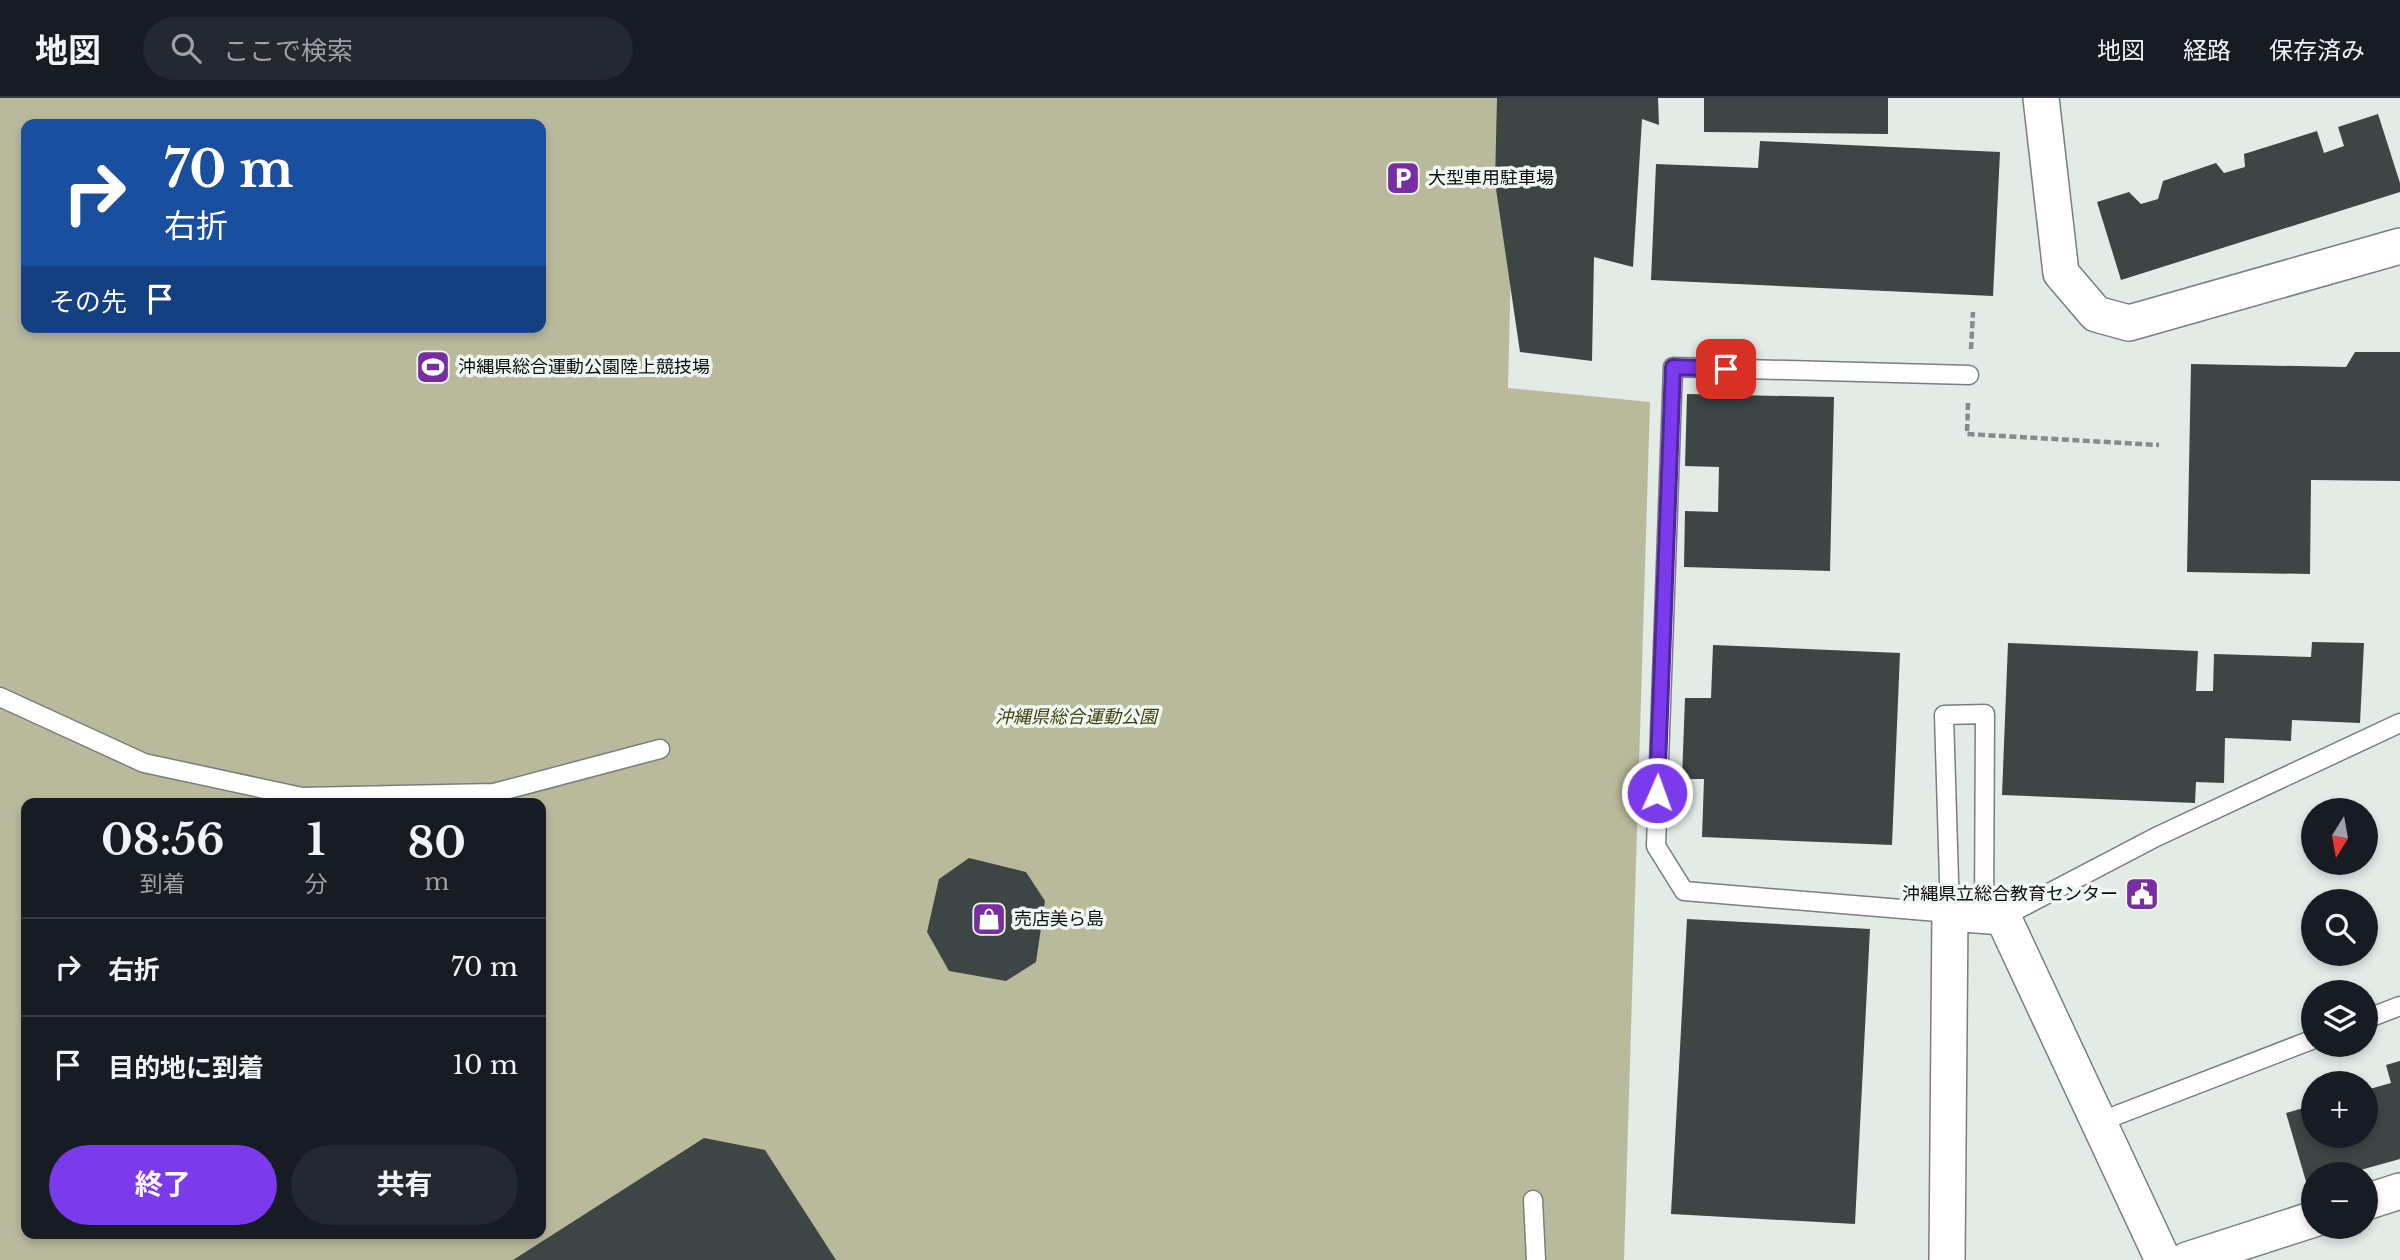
<!DOCTYPE html>
<html lang="ja">
<meta charset="utf-8">
<style>
:root{--surface:#171b24;--page:#242831;--text:#f1f3f6;--muted:#9ea1a6;--line:#363941;--accent:#7c3aed}
body{margin:0;font-family:"Libre Baskerville","Noto Sans JP",serif;background:var(--page);color:var(--text);height:100vh;display:flex;flex-direction:column;font-size:26px;white-space:nowrap}
*{box-sizing:border-box;margin:0}
p{font-size:23px;color:var(--muted)}
.icon{flex:none;width:38px;height:38px;fill:none;stroke:currentColor;stroke-width:2;stroke-linecap:round;stroke-linejoin:round}
.map{position:relative;flex:1;overflow:hidden}
.details{position:absolute;left:21px;top:700px;width:525px;height:441px;display:flex;flex-direction:column;background:var(--surface);border-radius:14px;box-shadow:0 4px 10px #0003}
.details>*{flex:none}
.guide{position:absolute;left:21px;top:21px;width:525px;height:214px;border-radius:14px;box-shadow:0 4px 10px #0003;background:#1a4fa0;color:#fff;overflow:hidden}
.needle{width:46px;rotate:191deg}
.controls{position:absolute;left:2301px;top:700px;display:grid;gap:14px}
.controls a{display:grid;place-items:center;width:77px;height:77px;border-radius:50%;background:var(--surface);box-shadow:0 4px 10px #0003;font-size:35px}
.pin{position:absolute;display:grid;place-items:center;width:60px;height:60px;color:#fff;margin:-30px;border-radius:14px;box-shadow:0 4px 10px #0006}
.me{position:absolute;width:77px;margin:-38px;rotate:2deg;stroke-linejoin:round;filter:drop-shadow(0 0 5px #0008)}
.turn{display:flex;align-items:center;gap:24px;height:147px;padding:0 28px;font-size:32px}
.turn .icon{width:91px;height:91px;stroke-width:2.5}
.turn b{display:block;font-size:49px;line-height:60px}
.then{display:flex;align-items:center;height:66px;padding:0 28px;background:#0003;gap:14px;font-size:26px}
.eta{display:flex;justify-content:space-evenly;align-items:center;height:119px;text-align:center}
.eta b{font-size:42px;font-weight:700;line-height:49px}
.primary-button{display:flex;gap:14px;margin-top:auto;padding:14px 28px}
.primary-button a{flex:1;height:80px;border-radius:42px;background:var(--accent);color:#fff;font-size:28px;font-weight:700;line-height:80px;text-align:center}
.primary-button a+a{background:var(--page);color:var(--text)}
ul{padding:0;list-style:none}
li{display:flex;align-items:center;gap:21px;height:98px;padding:0 28px;border-top:2px solid var(--line)}
li div{flex:1}
li b{display:block;font-size:26px}
li em{font-style:normal}
header{display:flex;align-items:center;gap:42px;box-sizing:border-box;height:98px;padding:0 35px;background:var(--surface);border-bottom:2px solid var(--line)}
header strong{font-size:33px}
nav{display:flex;gap:38px;margin-inline-start:auto;font-size:24px}
.search{width:490px;height:63px;background:var(--page);display:flex;align-items:center;gap:18px;box-sizing:border-box;padding:0 24px;border-radius:38px;color:var(--muted);font-size:26px}
.map>svg:first-child{display:block}
.green{fill:#b9ba9c;fill-rule:evenodd}
.building{fill:#3e4645}
.lines{fill:none;stroke-linecap:round;stroke-linejoin:round}
.lane-casing{stroke:#787f7c;stroke-width:21}
.street-casing{stroke:#787f7c;stroke-width:38}
.path{stroke:#858b88;stroke-width:4.5;stroke-dasharray:7 3.5;stroke-linecap:butt}
.lane{stroke:#fff;stroke-width:18}
.street{stroke:#fff;stroke-width:35}
.route-casing{stroke:#51269a;stroke-width:18}
.route{stroke:#7c3aed;stroke-width:12}
.labels{text-anchor:middle;dominant-baseline:central;stroke-width:7;stroke-linejoin:round;paint-order:stroke}
.poi-label{font-size:18px;fill:#0b0e0d;stroke:#f0f8f4;text-anchor:start}
.park-label{font-size:18px;font-style:italic;fill:#424009;stroke:#f0f8f4}
</style>
<header>
<strong>地図</strong>
<div class="search"><svg class="icon" aria-label="search" viewBox="0 0 24 24"><circle cx="10" cy="10" r="6"/><path d="M15 15l6 6"/></svg>ここで検索</div>
<nav><a>地図</a><a>経路</a><a>保存済み</a></nav>
</header>
<div class="map">
<svg width="2400" height="1162" viewBox="0 0 2400 1162">
<rect width="100%" height="100%" fill="#e3ebe7"/>
<path class="green" d="M0 0H1515L1508 290 1650 304 1624 1162H0ZM26 26H541V229H26ZM26 705H541V1136H26Z"/>
<path class="building" d="M1497 0H1658L1659 27 1642 21 1633 169 1594 159 1592 263 1520 254 1495 84Z
M1704 0H1888V36L1704 34Z
M2378 16 2400 85V94L2121 182 2097 104 2129 94 2141 106 2158 101 2163 83 2216 65 2224 75 2245 69 2244 56 2317 33 2324 55 2344 48 2338 29Z
M1760 43 2000 54 1993 198 1651 182 1656 66 1758 70Z
M2355 254H2400V383L2311 382 2310 476 2187 474 2191 266 2346 269Z
M1687 296 1834 299 1830 473 1684 469 1685 413 1718 414 1719 369 1685 368Z
M2312 544 2364 545 2360 625 2292 622 2291 643 2225 640 2224 685 2196 684 2195 705 2002 697 2008 545 2198 553 2196 593H2213L2214 556 2311 559Z
M1713 547 1900 555 1892 747 1702 739 1704 681H1682L1685 600H1711Z
M969 760 1026 774 1045 803 1036 864 1006 883 949 873 927 834 939 781Z
M1687 821 1870 831 1855 1126 1671 1116Z
M2400 963V1061L2346 1076H2314V1085L2307 1087 2286 1015 2314 1007V1038H2366V992L2391 985 2386 967Z
M704 1040 765 1052 836 1162H513Z"/>
<g class="lines">
<g class="lane-casing">
<path id="lane" d="M1969 277 1673 269 1656 748 1684 793 1950 815 1944 617 1985 616 1984 818
M0 599 144 665 302 699 494 695 660 651
M2003 819 2156 739 2400 625
M2366 921 2400 908
M2099 1024 2314 941
M1533 1102 1536 1162"/>
</g>
<g class="street-casing">
<path id="street" d="M2041 0 2061 175 2096 216 2129 225 2400 148
M2366 1104 2400 1093
M1947 1162 1950 815 2003 819 2163 1162
M2187 1162 2314 1121"/>
</g>
<path class="path" d="M1971 251 1973 214
M1968 305 1967 336 2159 347"/>
<use href="#lane" class="lane"/>
<use href="#street" class="street"/>
</g>
<g class="lines">
<g class="route-casing">
<path id="route" d="M1657 695 1673 269 1726 271"/>
</g>
<use href="#route" class="route"/>
</g>
<defs>
<g id="parking-square" transform="scale(1.75)"><rect x="-9" y="-9" width="18" height="18" rx="4" fill="#772ea1" stroke="#f0f8f4"/><path d="M-3.5-5.5H1a3.5 3.5 0 0 1 0 7H-1V5.5H-3.5ZM-1-3.4V-.6H.8a1.4 1.4 0 0 0 0-2.8Z" fill="#fff"/></g>
<g id="stadium-square" transform="scale(1.75)"><rect x="-9" y="-9" width="18" height="18" rx="4" fill="#772ea1" stroke="#f0f8f4"/><path d="M0-5a6.5 5 0 1 0 0 10a6.5 5 0 1 0 0-10ZM-3.5-1.8h7v3.6h-7Z" fill="#fff"/></g>
<g id="civic-square" transform="scale(1.75)"><rect x="-9" y="-9" width="18" height="18" rx="4" fill="#772ea1" stroke="#f0f8f4"/><path d="M-.6-6.5H3V-4.5H.6V-3L4-1V1h2V6H-6V1h2V-1L-.6-3ZM-1.2 2.5V6h2.4V2.5Z" fill="#fff"/></g>
<g id="shop-square" transform="scale(1.75)"><rect x="-9" y="-9" width="18" height="18" rx="4" fill="#772ea1" stroke="#f0f8f4"/><path d="M-5-2.5h2.3a2.7 3.5 0 0 1 5.4 0H5L5.5 6h-11ZM-1.5-2.5h3a1.5 2.3 0 0 0-3 0Z" fill="#fff"/></g>
</defs>
<g fill-rule="evenodd">
<use href="#parking-square" x="1403" y="80"/>
<use href="#stadium-square" x="433" y="269"/>
<use href="#civic-square" x="2142" y="796"/>
<use href="#shop-square" x="989" y="821"/>
</g>
<g class="labels">
<g class="poi-label">
<text x="1428" y="80">大型車用駐車場</text>
<text x="458" y="269">沖縄県総合運動公園陸上競技場</text>
<text x="2118" y="796" text-anchor="end">沖縄県立総合教育センター</text>
<text x="1014" y="821">売店美ら島</text>
</g>
<g class="park-label">
<text x="1076" y="619">沖縄県総合運動公園</text>
</g>
</g>
</svg>
<div class="controls">
<a><svg class="needle" viewBox="-14 -14 28 28"><path d="M0-13l5 13h-10z" fill="#e53935"/><path d="M0 13l5-13h-10z" fill="#9ea1a6"/></svg></a>
<a><svg class="icon" aria-label="search" viewBox="0 0 24 24"><circle cx="10" cy="10" r="6"/><path d="M15 15l6 6"/></svg></a>
<a><svg class="icon" aria-label="layers" viewBox="0 0 24 24"><path d="M12 4l9 5-9 5-9-5zM3 14l9 5 9-5"/></svg></a>
<a>+</a>
<a>−</a>
</div>
<div class="pin" style="left:1726px;top:271px;background:#d93025"><svg class="icon" aria-label="arrive" viewBox="0 0 24 24"><path d="M6 21V4h12l-3 4 3 4H6"/></svg></div>
<svg class="me" style="left:1657px;top:695px" viewBox="-20 -20 40 40"><circle r="17" fill="#7c3aed" stroke="#fff" stroke-width="3"/><path d="M0-11L8 9 0 5-8 9z" fill="#fff"/></svg>
<div class="guide">
<div class="turn"><svg class="icon" aria-label="right" viewBox="0 0 24 24"><path d="M7 20v-9h11M14 6l5 5-5 5"/></svg><div><b>70 m</b>右折</div></div>
<div class="then">その先<svg class="icon" aria-label="arrive" viewBox="0 0 24 24"><path d="M6 21V4h12l-3 4 3 4H6"/></svg></div>
</div>
<section class="details">
<div class="eta">
<div><b>08:56</b><p>到着</p></div>
<div><b>1</b><p>分</p></div>
<div><b>80</b><p>m</p></div>
</div>
<ul>
<li><svg class="icon" aria-label="right" viewBox="0 0 24 24"><path d="M7 20v-9h11M14 6l5 5-5 5"/></svg><div><b>右折</b></div><em>70 m</em></li>
<li><svg class="icon" aria-label="arrive" viewBox="0 0 24 24"><path d="M6 21V4h12l-3 4 3 4H6"/></svg><div><b>目的地に到着</b></div><em>10 m</em></li>
</ul>
<div class="primary-button"><a>終了</a><a>共有</a></div>
</section>
</div>
